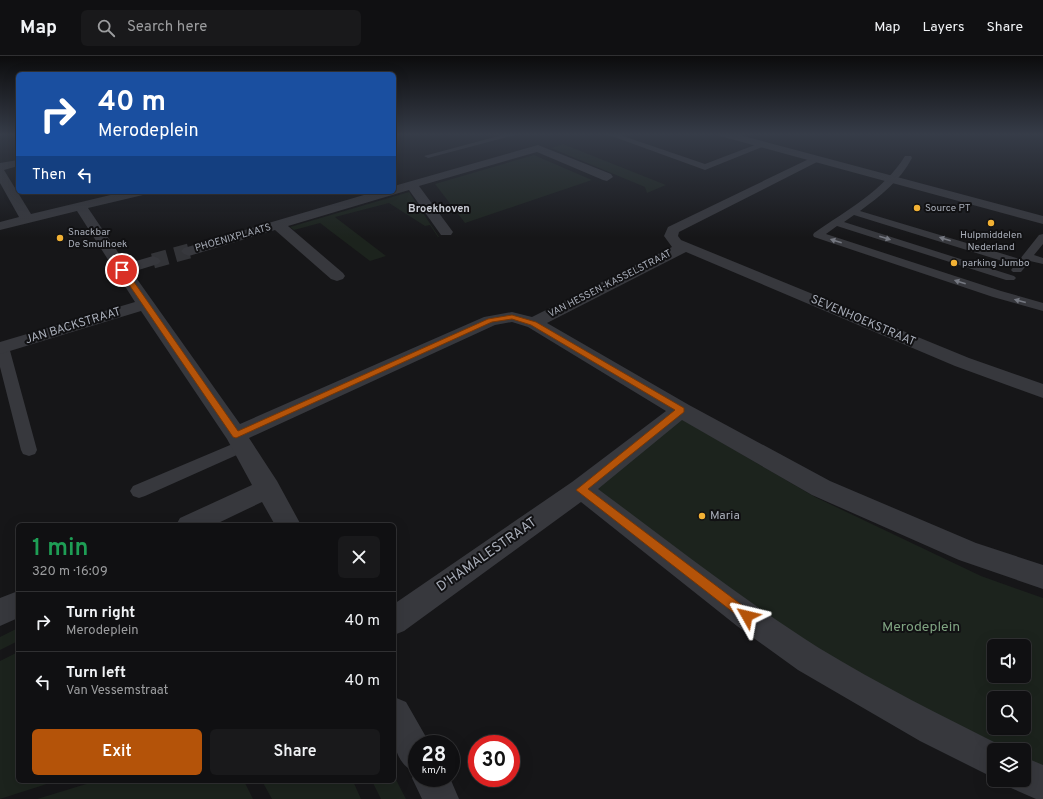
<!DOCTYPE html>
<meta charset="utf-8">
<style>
:root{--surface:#101012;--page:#19191b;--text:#f1f3f6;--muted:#9c9d9f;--line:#303032;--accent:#b45309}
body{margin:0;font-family:Overpass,sans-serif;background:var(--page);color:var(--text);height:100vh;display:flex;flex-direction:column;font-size:15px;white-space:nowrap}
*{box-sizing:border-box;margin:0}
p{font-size:13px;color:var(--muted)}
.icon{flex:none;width:22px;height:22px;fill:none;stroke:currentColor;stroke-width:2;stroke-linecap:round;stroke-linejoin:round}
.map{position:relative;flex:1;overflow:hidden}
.sheet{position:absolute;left:16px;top:467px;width:380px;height:260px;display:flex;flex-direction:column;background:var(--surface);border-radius:6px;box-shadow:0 4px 16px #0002,0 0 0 1px var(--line)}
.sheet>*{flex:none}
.top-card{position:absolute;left:16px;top:16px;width:380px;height:122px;border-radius:6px;box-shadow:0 4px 16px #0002,0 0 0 1px var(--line);background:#1a4fa0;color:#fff;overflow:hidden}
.controls{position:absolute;left:987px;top:583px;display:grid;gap:8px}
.controls a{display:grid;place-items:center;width:44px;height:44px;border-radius:6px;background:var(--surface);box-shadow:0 4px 16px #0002,0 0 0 1px var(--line);font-size:20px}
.speed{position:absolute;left:408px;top:679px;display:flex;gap:8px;font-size:20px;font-weight:700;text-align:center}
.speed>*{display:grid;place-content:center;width:52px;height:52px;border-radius:50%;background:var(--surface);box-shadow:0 4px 16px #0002,0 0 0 1px var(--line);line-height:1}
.speed small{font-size:10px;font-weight:400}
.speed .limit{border:6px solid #d22;background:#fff;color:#111}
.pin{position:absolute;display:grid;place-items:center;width:34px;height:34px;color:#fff;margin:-17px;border:2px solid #fff;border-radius:50%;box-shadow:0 1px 4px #0007}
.me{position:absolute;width:44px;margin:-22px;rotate:307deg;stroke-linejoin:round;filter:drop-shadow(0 0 3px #0008)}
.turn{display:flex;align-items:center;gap:14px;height:84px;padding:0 16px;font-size:18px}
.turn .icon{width:52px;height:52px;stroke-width:2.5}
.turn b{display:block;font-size:28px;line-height:34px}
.then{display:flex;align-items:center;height:38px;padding:0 16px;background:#0003;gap:8px;font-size:15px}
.round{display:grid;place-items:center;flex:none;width:42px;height:42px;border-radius:6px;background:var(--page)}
.head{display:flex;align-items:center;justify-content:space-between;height:68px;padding:0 16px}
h1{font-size:24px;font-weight:600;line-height:30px;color:#1e9e55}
.button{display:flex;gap:8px;margin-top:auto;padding:8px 16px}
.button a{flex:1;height:46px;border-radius:6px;background:var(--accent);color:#fff;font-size:16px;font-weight:600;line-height:46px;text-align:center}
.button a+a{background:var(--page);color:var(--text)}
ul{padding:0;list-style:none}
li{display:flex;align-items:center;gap:12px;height:60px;padding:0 16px;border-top:1px solid var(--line)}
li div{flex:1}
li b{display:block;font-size:15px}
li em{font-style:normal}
header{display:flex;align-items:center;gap:24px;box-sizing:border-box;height:56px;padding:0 20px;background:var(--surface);border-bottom:1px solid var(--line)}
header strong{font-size:19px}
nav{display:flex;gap:22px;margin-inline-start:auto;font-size:14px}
.search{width:280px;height:36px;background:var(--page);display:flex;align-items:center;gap:10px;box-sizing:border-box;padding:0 14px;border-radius:6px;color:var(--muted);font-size:15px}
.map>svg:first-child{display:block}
.green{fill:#1c231d;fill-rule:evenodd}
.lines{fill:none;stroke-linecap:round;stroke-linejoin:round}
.minor-tunnel{stroke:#333438;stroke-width:15;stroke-dasharray:15 8;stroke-linecap:butt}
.service{fill:#37383d;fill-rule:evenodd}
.minor{fill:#37383d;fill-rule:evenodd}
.tertiary{fill:#37383d;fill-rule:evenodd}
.oneway{fill:#757881}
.route{fill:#b45309;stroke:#753606}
.poi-dot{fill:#f2b134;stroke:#111113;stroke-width:1.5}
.labels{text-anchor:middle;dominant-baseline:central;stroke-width:4;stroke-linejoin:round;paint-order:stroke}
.far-poi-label{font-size:10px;fill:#a8adb8;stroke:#111113;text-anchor:start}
.far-street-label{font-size:10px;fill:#a8adb8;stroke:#111113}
.far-neighbourhood-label{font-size:11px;font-weight:bold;fill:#c9ccd4;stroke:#111113}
.street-label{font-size:12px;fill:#a8adb8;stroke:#111113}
.poi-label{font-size:12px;fill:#a8adb8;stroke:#111113;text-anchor:start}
.near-street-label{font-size:14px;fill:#a8adb8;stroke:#111113}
.near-park-label{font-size:14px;fill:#7fa381;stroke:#111113}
</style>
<header>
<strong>Map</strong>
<div class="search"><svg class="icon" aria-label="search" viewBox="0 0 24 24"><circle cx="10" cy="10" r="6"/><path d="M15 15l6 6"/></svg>Search here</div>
<nav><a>Map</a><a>Layers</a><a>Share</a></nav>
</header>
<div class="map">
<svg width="1043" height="743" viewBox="0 0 1043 743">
<rect width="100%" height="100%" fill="#161618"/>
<path class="green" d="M563 88 666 129 647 137 645 131 551 92Z
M534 99 592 124 465 167 435 128Z
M409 136 439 181 434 182 438 181 430 169 425 170 389 147 335 161 386 200 370 205 320 167 294 174 290 171Z
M680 362 815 441 981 520 1043 542V719L1024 711V694H994L747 555 588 431ZM994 590H1024V620H994ZM994 642H1024V672H994Z
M18 572V585L0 594V581Z
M18 596V725H56L0 743V605Z
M394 720 406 743H381L372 725H394Z
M96 725H244L253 743H37Z
M262 725H353L361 743H272Z"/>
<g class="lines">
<path class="minor-tunnel" d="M153 205 189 195"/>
<path class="service" d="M506 78H519L428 102 424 100Z
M606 78H617L705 108 760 87 767 89 705 114Z
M905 100H911L912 102C900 125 880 140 860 155L1020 203 1039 179 1043 178V188L1034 199 1043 202V208L1030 205 1021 216H1013L1011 214 1015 209 854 159 844 166 1014 220 1016 222 1014 224H1006L837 170 826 178 1001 235 1043 247V255L993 241 814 181 813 179 814 177C847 154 883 135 905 100Z
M0 287 7 288 9 291 37 394 35 398 29 400 23 398 21 394 0 311Z
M242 384 248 386 250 390 248 394 145 440 139 442 133 440 130 435 133 430Z"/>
<path class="minor" d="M538 89 611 118 613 121 607 125 603 124 537 96 419 130 453 176 451 179H441L409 134 288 170 343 217 345 220 343 223 337 225 331 223 275 174 189 200 184 198 181 195 184 192 374 136H394V130Z
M813 101 817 102 819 104 817 106 679 176 678 180 681 184 969 302 1043 328V342L955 310 686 196 547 267 689 349 830 425 976 487 1043 509V533L959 504 812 439 682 364 598 433C671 487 743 544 819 592 878 628 944 661 1006 692L1007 694H994V722L920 685 798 614 737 570 581 446 404 575 394 579V548L572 426 666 355 528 271 512 266 495 269 249 382 277 425 301 469H275L262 446 214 469H176L180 462 252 429 227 383 141 255 0 298V286L135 246 77 155 0 174V166L19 161 0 127V107L18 104V110L4 114 31 158 123 136H145L143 139 88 152 126 208 153 200 158 202 161 205 158 208 132 216 240 368 484 261 512 256 532 261 672 191 664 180 668 171Z
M18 535V562L0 570V542Z
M394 641 406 646 430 688H417V722H450L459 743H422L412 722 415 716C387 704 394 667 394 641Z
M1024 701 1043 709V743H1036L1011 732 1008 724H1024Z"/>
<path class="tertiary" d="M719 78H736L1043 160V168L720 80Z"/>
</g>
<defs><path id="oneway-solid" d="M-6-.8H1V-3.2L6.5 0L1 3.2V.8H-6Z"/></defs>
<g class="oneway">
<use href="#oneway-solid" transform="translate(885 182) rotate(18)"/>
<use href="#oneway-solid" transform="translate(945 183) rotate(-163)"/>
<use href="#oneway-solid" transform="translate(836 185) rotate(-162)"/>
<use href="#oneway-solid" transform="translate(960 226) rotate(-162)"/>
<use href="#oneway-solid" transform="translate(1020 245) rotate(-165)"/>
</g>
<linearGradient id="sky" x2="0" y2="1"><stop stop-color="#0c0c0d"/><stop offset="0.43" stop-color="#363c48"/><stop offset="1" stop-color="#363c48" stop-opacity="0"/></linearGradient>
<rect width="1043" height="182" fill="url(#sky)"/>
<path class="route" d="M122 212 125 213 238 375 488 263 512 259 536 266 684 352V356L588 433 751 556 753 560 751 564 747 566 743 564 576 434 675 354 531 269 512 263 492 266 236 382 233 381 119 214Z"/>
<g class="poi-dot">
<circle cx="917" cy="152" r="4"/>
<circle cx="991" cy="167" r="4"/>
<circle cx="60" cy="182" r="4"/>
<circle cx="954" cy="207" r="4"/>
<circle cx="702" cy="460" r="4"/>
</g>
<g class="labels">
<g class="far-poi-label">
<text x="925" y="152">Source PT</text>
<text x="68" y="176">Snackbar<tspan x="68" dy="12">De Smulhoek</tspan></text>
<text x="991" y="179" text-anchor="middle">Hulpmiddelen<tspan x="991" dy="12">Nederland</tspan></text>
<text x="962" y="207">parking Jumbo</text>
</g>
<g class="far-street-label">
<text transform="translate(233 182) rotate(-16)">PHOENIXPLAATS</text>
<text transform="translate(610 228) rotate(-27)">VAN HESSEN-KASSELSTRAAT</text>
</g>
<g class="far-neighbourhood-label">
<text x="439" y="153">Broekhoven</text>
</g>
<g class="street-label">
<text transform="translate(863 265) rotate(23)">SEVENHOEKSTRAAT</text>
<text transform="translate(73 270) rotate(-17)">JAN BACKSTRAAT</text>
</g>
<g class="poi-label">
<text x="710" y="460">Maria</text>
</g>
<g class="near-street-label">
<text transform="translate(487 499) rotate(-35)">D'HAMALESTRAAT</text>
</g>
<g class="near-park-label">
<text x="921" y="571">Merodeplein</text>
</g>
</g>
</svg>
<div class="controls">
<a><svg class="icon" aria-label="sound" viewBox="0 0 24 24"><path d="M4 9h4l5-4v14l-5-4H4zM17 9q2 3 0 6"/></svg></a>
<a><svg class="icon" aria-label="search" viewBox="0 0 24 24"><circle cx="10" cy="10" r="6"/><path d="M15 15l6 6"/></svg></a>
<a><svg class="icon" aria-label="layers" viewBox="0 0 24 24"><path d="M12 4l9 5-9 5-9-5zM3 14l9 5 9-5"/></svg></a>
</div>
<div class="speed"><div>28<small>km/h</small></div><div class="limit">30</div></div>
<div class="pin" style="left:122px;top:214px;background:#d93025"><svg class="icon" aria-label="arrive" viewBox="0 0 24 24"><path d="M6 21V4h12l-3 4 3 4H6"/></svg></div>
<svg class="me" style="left:747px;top:560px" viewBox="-20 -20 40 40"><path d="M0-17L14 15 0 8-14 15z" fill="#b45309" stroke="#fff" stroke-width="4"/></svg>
<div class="top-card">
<div class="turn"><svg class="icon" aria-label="right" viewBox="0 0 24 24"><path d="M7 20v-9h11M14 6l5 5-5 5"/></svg><div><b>40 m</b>Merodeplein</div></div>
<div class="then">Then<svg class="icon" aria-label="left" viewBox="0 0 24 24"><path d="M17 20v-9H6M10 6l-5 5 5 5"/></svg></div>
</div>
<section class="sheet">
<div class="head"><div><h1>1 min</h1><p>320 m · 16:09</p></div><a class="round"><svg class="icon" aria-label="close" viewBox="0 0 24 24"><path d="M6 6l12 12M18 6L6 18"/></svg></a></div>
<ul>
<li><svg class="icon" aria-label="right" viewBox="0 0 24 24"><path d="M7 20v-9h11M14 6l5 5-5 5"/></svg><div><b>Turn right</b><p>Merodeplein</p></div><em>40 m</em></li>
<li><svg class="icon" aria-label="left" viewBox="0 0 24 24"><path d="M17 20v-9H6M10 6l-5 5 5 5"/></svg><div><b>Turn left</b><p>Van Vessemstraat</p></div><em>40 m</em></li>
</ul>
<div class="button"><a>Exit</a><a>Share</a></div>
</section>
</div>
